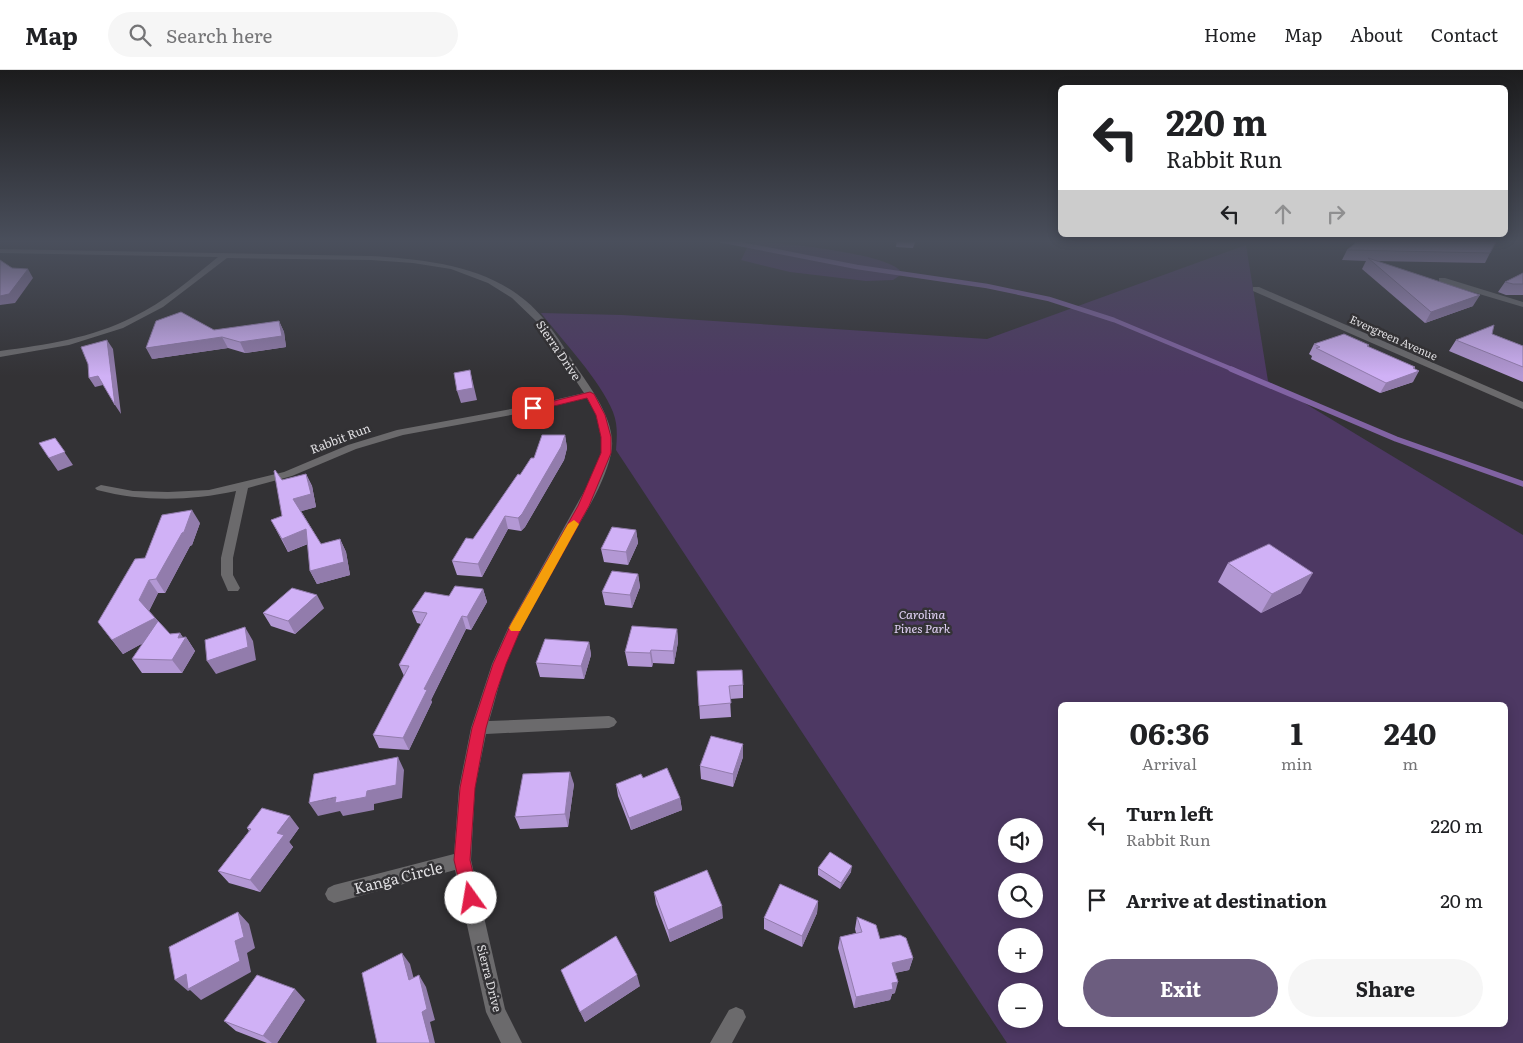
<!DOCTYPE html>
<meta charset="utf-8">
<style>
:root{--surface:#fff;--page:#f6f6f6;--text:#202124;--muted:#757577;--line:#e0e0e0;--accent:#6c5d7f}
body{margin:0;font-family:Literata,serif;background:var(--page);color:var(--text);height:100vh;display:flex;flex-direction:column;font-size:19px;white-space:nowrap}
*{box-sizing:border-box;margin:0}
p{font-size:16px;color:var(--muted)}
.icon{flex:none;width:28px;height:28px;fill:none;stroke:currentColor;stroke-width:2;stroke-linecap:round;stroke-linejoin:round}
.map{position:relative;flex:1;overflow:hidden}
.panel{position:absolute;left:1058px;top:632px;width:450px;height:325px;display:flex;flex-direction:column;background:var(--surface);border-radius:8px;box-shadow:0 2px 12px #0003}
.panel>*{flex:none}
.hud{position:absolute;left:1058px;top:15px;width:450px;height:152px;border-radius:8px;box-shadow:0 2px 12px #0003;background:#fff;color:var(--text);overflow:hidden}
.tools{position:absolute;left:998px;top:748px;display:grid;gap:10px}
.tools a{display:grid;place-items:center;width:45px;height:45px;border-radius:50%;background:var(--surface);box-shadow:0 2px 12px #0003;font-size:25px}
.pin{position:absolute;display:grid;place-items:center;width:42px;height:42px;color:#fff;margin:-21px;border-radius:10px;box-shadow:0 2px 8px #0006}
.me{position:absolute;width:55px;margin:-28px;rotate:347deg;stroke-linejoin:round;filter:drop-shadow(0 0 4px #0008)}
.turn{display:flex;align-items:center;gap:18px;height:105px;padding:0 25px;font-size:22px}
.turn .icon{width:65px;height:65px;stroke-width:2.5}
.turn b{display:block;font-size:35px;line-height:42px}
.lanes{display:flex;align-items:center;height:48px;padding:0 25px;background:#0003;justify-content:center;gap:25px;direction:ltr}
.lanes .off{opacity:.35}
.eta{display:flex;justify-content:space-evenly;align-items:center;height:85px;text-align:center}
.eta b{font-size:30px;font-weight:700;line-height:35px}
.cta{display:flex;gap:10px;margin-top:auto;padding:10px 25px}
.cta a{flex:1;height:58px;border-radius:30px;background:var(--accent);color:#fff;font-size:20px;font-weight:700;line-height:58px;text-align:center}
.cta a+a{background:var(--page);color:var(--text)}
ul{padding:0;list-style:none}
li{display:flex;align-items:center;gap:15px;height:75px;padding:0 25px}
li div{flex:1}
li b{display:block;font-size:19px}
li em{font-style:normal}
header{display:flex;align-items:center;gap:30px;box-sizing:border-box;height:70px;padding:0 25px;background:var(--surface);border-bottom:1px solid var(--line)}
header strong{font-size:24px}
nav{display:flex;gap:28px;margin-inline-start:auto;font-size:18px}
.search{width:350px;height:45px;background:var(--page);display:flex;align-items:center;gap:12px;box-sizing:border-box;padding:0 18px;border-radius:28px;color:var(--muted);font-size:19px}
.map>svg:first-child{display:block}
.green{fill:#4d3863;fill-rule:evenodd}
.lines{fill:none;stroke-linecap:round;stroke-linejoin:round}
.stream-far1{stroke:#8163a3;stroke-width:4.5}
.stream{stroke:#8163a3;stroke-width:5.5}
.minor{fill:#6b6a6c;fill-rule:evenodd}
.wall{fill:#b398d4}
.shaded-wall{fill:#927cac}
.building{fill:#d0b1f6;stroke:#927cac}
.route{fill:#e11d48;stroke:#92132f}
.slow{fill:#f59e0b}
.labels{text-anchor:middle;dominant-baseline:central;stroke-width:5;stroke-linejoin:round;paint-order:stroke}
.far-street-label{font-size:11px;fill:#dfdee1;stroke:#333235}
.street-label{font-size:12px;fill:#dfdee1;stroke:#333235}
.park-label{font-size:12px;font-style:italic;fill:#e4d4f8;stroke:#333235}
.near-street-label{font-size:15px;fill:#dfdee1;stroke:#333235}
</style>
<header>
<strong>Map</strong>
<div class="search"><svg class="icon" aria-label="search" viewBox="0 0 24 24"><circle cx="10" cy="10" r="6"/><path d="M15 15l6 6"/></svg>Search here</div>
<nav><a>Home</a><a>Map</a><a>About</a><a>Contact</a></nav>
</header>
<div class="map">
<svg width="1523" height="973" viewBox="0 0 1523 973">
<rect width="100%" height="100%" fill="#333235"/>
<path class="green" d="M757 172C779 172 897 184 902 204L893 210 866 211 790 202 741 190 748 176Z
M1246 175 1268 311 1523 465V973H1007L616 380C617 367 618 355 613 342 601 311 562 270 541 243L622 245 987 269ZM1060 635H1505V955H1060ZM1006 756H1034V784H1006ZM1006 811H1034V839H1006ZM1006 866H1034V894H1006ZM1006 921H1034V949H1006Z"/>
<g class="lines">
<path class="stream-far1" d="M719 170 857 197 987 216 1049 229 1114 250 1234 300"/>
<path class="stream" d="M1231 299 1396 369 1523 414"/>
<path class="minor" d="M0 179 371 186C434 190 500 197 543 248 558 266 570 288 584 308 598 329 617 357 611 384 603 420 575 459 557 492 539 525 520 558 506 593 499 612 495 632 489 651L609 646 614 648 617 652 614 656 609 658 486 664 475 718 471 790 505 939 522 973H501L486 942 455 800 334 833 328 830 325 824 328 818 334 815 454 784 459 718 471 658 492 594 509 556 586 418 601 383V367L596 345 587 328 533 341 403 365 356 379 292 406 248 418 233 488V505L240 518 238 521H228L221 505V488L236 421C189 431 144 432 97 420L95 418 101 415 133 421 168 422 209 420 284 402 348 375 397 360 533 335 584 323 537 252 512 228 488 213 451 199 413 193 371 190 227 188 163 237 123 258 69 275 0 287V281C45 275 92 268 133 247 164 232 191 209 218 187L0 183Z
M1439 208H1445L1523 232V237L1439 212Z
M1253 217H1259L1523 332V339L1253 221Z
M736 937 743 940 746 947 732 973H710L729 940Z"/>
</g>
<path class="wall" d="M897 170H916L913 178 896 177Z
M1347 180 1490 183 1485 193 1375 191 1473 236 1425 253 1362 199 1366 191 1342 190Z
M1523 203V225H1506L1498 222 1505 212Z
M279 251 284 262 286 277 245 283 228 278 152 289 214 260Z
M1492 264 1523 276V312L1449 281 1456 270Z
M1314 274 1368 277 1415 297 1414 299 1413 312 1380 323 1311 289 1312 286 1309 284Z
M565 365 567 378 564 390 525 457 521 461 508 459 482 507 457 505 452 491 473 469 534 388Z
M306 404 312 416 316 437 301 441 321 474 340 469 346 482 350 505 317 514 310 501 308 474 288 482 271 450 282 446V410Z
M200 453 192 475 190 476 165 523H158L149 541 170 564 180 563 183 568 186 567 195 581 182 603H142L132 589 143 573 123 584 98 552 145 488Z
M636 460 638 473 628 495 604 492 601 479Z
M1228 493 1301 523 1261 543 1218 512Z
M638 504 640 517 632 538 605 535 602 522Z
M483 519 487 532 471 560 466 559 431 630 432 632 409 680 379 678 373 665 404 606 399 595 421 554 417 553 412 541 449 526Z
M324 538 295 564 271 556 263 543Z
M677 559 678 572 674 594 653 593 652 597 628 596 625 582Z
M589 572 591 585 584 609 540 607 536 593Z
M697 601 743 615V628L730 629 731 647 700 649Z
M743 674V687L733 717 701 709 700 696Z
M574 714 568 757 520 759 515 747Z
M616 714 680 728 682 740 631 760 618 726Z
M247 758H299L289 772 293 777 260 822 229 813 218 801 249 761Z
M818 798 851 802 840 819 818 805Z
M654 822 723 848 670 872 656 834Z
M818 831 817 843 802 877 764 859V848Z
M857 847 880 869 913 888 909 900 895 903V923L892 924 890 930 854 938 838 878 840 867 856 863 855 859Z
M561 900 640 916 585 952Z
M305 930 277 973H267L236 961 224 951Z"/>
<path class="shaded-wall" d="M28 199 33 208 15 233 0 235V226Z
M1480 225 1473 236 1425 253 1431 242Z
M279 251 284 262 286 277 245 283 240 272Z
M222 267 228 278 152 289 146 278Z
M107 270 113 279 121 344 115 335Z
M1415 297 1411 304 1419 301 1413 312 1380 323 1386 313Z
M470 300 477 330 461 333 457 321Z
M98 306 103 315 95 317 89 308Z
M565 365 567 378 564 390 525 457 521 461 518 448Z
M55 368 73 395 58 401 49 388Z
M306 404 312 416 316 437 299 442 293 429Z
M192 440 200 453 192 475 190 476 165 523 156 509Z
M505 446 508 459 482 507 478 494Z
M306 459 312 472 288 482 282 469Z
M636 460 638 473 628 495 626 482Z
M340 469 346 482 350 505 317 514 310 501Z
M1313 503 1301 523 1261 543 1272 524Z
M638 504 640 517 632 538 630 525Z
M149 510 158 523 148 543 139 530Z
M483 519 487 532 471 560 467 547Z
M317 525 324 538 295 564 288 551Z
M462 546 466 559 431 630 432 632 409 680 403 668 424 619Z
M155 548 165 561 123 584 112 570Z
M245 557 253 571 256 590 216 604 207 591Z
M677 559 678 572 674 594 673 581Z
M180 563 185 570 186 567 195 581 182 603 172 590 178 568Z
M589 572 591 585 584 609 581 596Z
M651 580 653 593 652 597 650 583Z
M743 674V687L733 717V704Z
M398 687 404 700 402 728 374 734V740L343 746 340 741 318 746 309 733 367 721Z
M570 702 574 714 568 757 565 744Z
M680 728 682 740 631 760 629 748Z
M290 746 299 758 289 772 293 777 260 822 250 810 277 763Z
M852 796 851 802 840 819 841 813Z
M818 831 817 843 802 877V866Z
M722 836 723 848 670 872 668 860Z
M238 842 249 854 255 878 247 883 251 902 201 930 190 920 188 921 175 910 235 871Z
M402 883 410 894 417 921 409 910Z
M913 888 909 900 889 904 892 893Z
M419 905 426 917 435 950 430 952 435 973H430L422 942Z
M637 905 640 916 585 952 580 942Z
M898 912 895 923 892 924 890 930 854 938 856 927 892 913Z
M295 919 305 930 277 973H272L263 966Z"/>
<path class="building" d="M897 170H914L913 173 897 171Z
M1359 170H1497L1490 183 1347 180Z
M1368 188 1480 225 1431 242Z
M0 190 12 198 28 199 9 224 0 226Z
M1523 203V214H1513L1505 212Z
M181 242 214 260 279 251 282 266 240 272 222 267 146 278 156 251Z
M1494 255 1492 264 1523 276V297L1456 270Z
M1344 264 1369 275 1367 276 1415 297 1413 298 1419 301 1386 313 1316 278 1320 277 1314 274Z
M107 270 115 335 98 306 89 308 88 294 81 277Z
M470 300 473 318 457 321 454 303Z
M542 365H565L561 377 522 444 518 448 505 446 478 494 452 491 466 468 473 469 518 404 520 405 531 388H534Z
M55 368 65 382 49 388 39 373Z
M275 400 282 410 306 404 311 424 293 429 321 474 340 469 344 492 310 501 306 459 282 469 271 450 282 446 274 401Z
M192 440 184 462 182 463 156 509 149 510 139 530 155 548 112 570 98 552 135 489 145 488 162 445Z
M612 457 636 460 626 482 601 479Z
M1269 474 1313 503 1272 524 1228 493Z
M612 501 638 504 630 525 602 522Z
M455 516 483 519 467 547 462 546 424 619 427 620 403 668 373 665 409 596 399 595 427 543 412 541 425 522 449 526Z
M292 518 317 525 288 551 263 543Z
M158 551 170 564 180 563 178 568 186 567 172 590 132 589Z
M632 556 677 559 673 581 651 580 650 583 625 582Z
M245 557 248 577 207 591 205 570Z
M545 569 589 572 581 596 536 593Z
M742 600 743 615 729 616 731 633 699 636 697 601Z
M711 666 743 674 733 704 700 696Z
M398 687 396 715 367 721 366 727 335 733 336 727 309 733 314 704Z
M667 698 680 728 629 748 616 714 641 704 643 708Z
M570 702 565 744 515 747 523 704Z
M262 738 290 746 277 763 284 765 250 810 218 801 251 759 247 758Z
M830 782 852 796 841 813 818 798Z
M707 800 722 836 668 860 654 822Z
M780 814 818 831 802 866 764 848Z
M238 842 244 867 235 871 240 891 188 919 186 904 175 910 169 877Z
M857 847 876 855 880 869 900 865 906 868 913 888 892 893 898 912 892 913 893 919 856 927 840 867 862 862Z
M616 866 637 905 580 942 561 900Z
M402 883 409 910 419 905 427 939 422 942 430 973H377L362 903Z
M257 905 295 919 263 966 224 951Z"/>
<linearGradient id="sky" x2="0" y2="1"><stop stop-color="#1c1c1d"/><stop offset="0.56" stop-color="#4a4f5c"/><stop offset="1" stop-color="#4a4f5c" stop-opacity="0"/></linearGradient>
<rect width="1523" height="306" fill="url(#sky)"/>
<path class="route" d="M590 322 594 324 605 345 611 367V383L589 436 522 556 506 594 496 623 486 658 475 718 470 790 479 828 477 834 471 836 465 834 463 828 454 790 460 718 472 658 493 594 510 556 578 436 601 383V367L596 345 587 328 533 341 529 338 530 337Z"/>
<path class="slow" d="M574 450 579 454 520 561H511L509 558 511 554 568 454Z"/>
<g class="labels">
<g class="far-street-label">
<text transform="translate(1394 267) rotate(24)">Evergreen Avenue</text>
</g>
<g class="street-label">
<text transform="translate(559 280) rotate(56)">Sierra Drive</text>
<text transform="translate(340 368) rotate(-21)">Rabbit Run</text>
<text transform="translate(490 908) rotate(76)">Sierra Drive</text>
</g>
<g class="park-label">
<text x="922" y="544">Carolina<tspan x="922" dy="14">Pines Park</tspan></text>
</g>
<g class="near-street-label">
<text transform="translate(398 807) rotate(-14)">Kanga Circle</text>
</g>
</g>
</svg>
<div class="tools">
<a><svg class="icon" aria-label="sound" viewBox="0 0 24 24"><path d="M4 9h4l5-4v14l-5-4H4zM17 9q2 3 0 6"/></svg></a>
<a><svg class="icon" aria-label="search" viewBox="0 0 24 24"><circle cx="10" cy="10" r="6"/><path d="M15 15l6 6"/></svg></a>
<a>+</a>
<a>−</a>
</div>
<div class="pin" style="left:533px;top:338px;background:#d93025"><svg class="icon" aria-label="arrive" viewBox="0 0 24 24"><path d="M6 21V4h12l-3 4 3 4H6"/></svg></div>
<svg class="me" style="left:471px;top:828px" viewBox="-20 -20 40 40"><circle r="19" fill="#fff"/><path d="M0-13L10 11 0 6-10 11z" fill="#e11d48"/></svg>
<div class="hud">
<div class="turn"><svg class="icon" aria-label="left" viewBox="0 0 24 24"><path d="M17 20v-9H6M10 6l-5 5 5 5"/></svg><div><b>220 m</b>Rabbit Run</div></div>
<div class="lanes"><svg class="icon" aria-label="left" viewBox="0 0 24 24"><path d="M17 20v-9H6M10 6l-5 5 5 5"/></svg><svg class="icon off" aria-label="ahead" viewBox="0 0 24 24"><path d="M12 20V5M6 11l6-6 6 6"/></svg><svg class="icon off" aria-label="right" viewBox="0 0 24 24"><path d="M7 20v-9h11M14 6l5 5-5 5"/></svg></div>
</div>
<section class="panel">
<div class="eta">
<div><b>06:36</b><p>Arrival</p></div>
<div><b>1</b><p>min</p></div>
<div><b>240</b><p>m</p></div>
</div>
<ul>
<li><svg class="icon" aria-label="left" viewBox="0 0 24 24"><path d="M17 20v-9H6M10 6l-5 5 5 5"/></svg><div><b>Turn left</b><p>Rabbit Run</p></div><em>220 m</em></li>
<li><svg class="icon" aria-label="arrive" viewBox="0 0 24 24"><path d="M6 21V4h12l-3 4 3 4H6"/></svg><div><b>Arrive at destination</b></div><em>20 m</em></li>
</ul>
<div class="cta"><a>Exit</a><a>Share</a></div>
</section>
</div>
